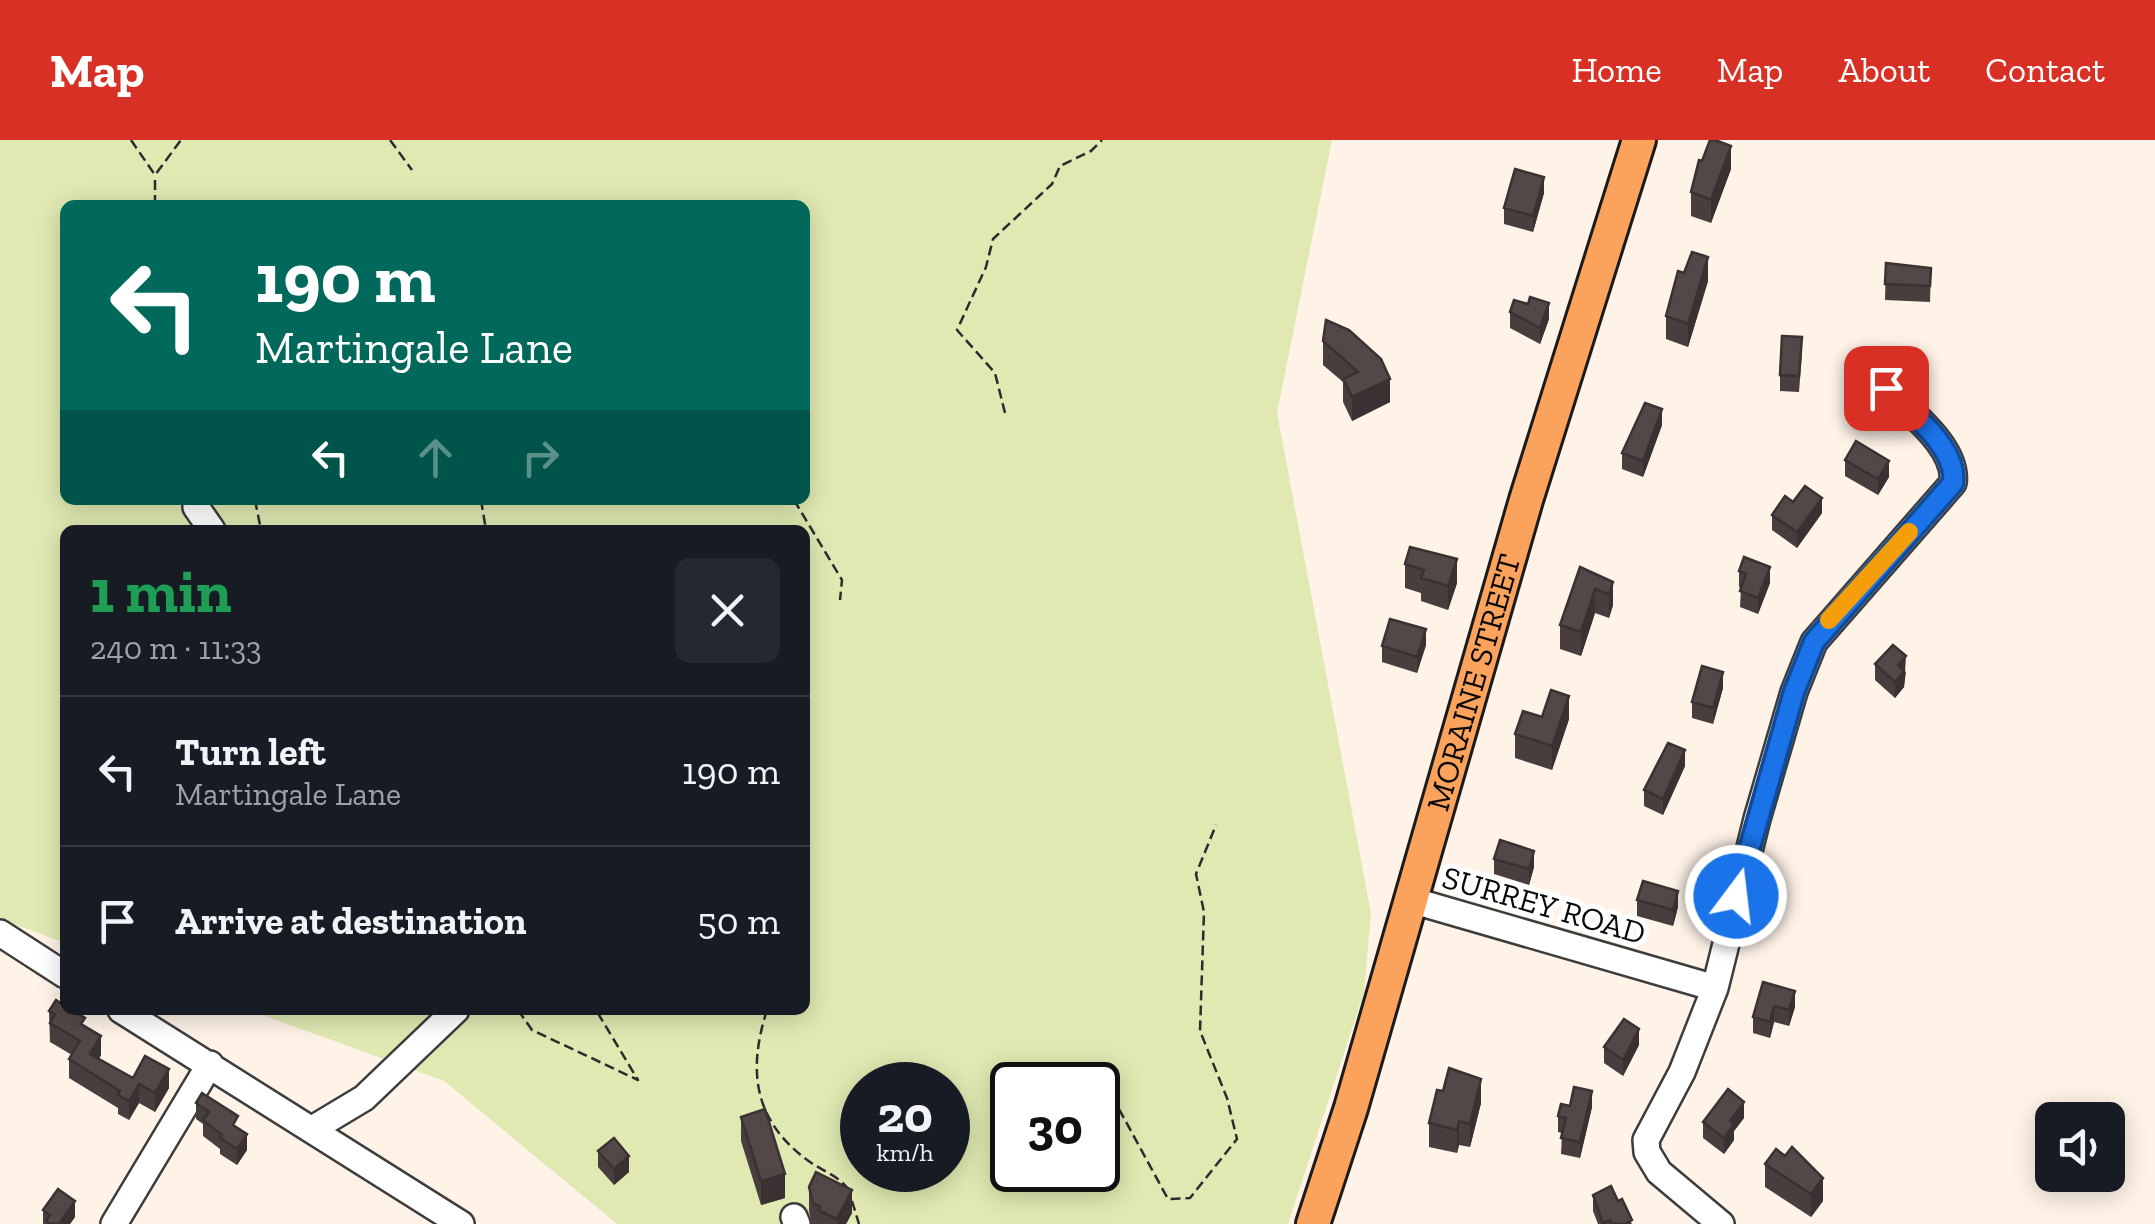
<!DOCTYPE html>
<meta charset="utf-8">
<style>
:root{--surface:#171b24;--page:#242831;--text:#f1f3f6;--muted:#9ea1a6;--line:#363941;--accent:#d93025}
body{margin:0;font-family:"Zilla Slab",serif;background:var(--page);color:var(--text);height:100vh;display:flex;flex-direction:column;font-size:38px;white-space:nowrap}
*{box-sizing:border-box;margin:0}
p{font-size:32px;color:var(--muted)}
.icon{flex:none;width:55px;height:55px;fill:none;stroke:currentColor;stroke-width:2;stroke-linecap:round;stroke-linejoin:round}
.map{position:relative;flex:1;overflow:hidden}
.side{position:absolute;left:60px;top:385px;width:750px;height:490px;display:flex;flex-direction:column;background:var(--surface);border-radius:15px;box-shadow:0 5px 25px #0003}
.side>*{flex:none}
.top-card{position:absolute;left:60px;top:60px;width:750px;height:305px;border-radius:15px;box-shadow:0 5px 25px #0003;background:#00695c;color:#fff;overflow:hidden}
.controls{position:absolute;left:2035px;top:962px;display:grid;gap:20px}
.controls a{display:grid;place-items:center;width:90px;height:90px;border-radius:15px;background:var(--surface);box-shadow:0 5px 25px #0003;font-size:50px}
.speed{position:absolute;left:840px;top:922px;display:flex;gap:20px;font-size:50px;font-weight:700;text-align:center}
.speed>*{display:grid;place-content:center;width:130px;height:130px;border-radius:50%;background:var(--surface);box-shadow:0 5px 25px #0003;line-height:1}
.speed small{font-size:25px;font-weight:400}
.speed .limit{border:5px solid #111;border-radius:15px;background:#fff;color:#111}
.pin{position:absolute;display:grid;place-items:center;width:85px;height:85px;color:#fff;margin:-42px;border-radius:20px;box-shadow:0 5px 15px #0006}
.me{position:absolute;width:110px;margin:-55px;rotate:15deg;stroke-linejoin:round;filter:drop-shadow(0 0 8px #0008)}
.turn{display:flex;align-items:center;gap:35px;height:210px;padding:0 30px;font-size:45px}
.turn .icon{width:130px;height:130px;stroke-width:2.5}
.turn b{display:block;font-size:70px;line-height:85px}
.lanes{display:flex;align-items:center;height:95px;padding:0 30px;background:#0003;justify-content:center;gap:50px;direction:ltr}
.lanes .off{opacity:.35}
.round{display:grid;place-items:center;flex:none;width:105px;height:105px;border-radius:15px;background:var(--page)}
.summary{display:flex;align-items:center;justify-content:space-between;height:170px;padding:0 30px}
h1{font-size:60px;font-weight:800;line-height:75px;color:#1e9e55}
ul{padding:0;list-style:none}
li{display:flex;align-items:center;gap:30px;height:150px;padding:0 30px;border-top:2px solid var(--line)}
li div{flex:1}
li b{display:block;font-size:38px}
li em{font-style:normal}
header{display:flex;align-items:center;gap:60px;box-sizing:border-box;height:140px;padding:0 50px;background:var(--accent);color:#fff}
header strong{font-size:48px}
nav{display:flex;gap:55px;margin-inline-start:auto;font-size:35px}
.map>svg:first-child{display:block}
.green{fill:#e0e9b2;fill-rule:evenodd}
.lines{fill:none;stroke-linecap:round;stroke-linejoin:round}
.minor-casing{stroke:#3d3d3d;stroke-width:30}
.major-casing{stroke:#1b1b1b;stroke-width:38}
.path{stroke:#2c2c2c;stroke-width:2.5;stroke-dasharray:10 5;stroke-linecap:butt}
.minor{stroke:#fff;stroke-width:25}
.major{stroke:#fba25c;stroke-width:32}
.wall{fill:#473e3d}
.shaded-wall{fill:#3a3232}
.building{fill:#534847;stroke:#3a3232;stroke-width:2.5}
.route-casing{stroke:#114b97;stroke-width:25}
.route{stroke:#1a73e8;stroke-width:18}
.slow{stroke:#f59e0b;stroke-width:18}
.labels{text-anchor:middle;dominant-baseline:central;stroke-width:10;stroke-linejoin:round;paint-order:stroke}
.street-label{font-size:32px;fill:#0a0a0a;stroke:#fff}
</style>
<header>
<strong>Map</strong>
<nav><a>Home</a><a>Map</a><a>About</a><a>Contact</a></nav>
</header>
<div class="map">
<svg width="2155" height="1084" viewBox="0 0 2155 1084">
<rect width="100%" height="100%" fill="#fff3e8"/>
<path class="green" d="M0 0H1332L1277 273 1371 773 1364 852 1288 1084H617L444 941 249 870H805V390H65V803L0 779ZM65 65H805V360H65ZM862 945H948V1030H862ZM1012 945H1098V1030H1012Z"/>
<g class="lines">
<g class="minor-casing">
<path id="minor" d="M196 367 212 390
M1411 760 1715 848
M0 793 65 835
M121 870 461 1084
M314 988 364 958 456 870
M794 1077 797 1084
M114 1084 210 924
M1721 1084 1659 1032 1647 1012 1646 1000 1682 932 1715 848 1757 679 1794 552 1814 502 1953 343C1958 307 1908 271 1885 247"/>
</g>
<g class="major-casing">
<g id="major">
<path id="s1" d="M1313 1084 1351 968 1526 360 1639 0"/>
</g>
</g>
<path class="path" d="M131 0 155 35 181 0
M390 0 412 30
M155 65V37
M1005 273 995 233 957 190 986 127 993 99 1052 44 1060 26 1091 11 1102 0
M255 360 261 390
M481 360 486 390
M794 360 842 440 840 460
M518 870 532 890 638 940 596 870
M767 870C747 932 754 982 810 1022 823 1031 840 1037 848 1049
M1119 969 1168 1059 1190 1058 1237 999 1227 958 1200 891 1204 772 1196 734 1216 685
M852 1061 859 1084"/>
<use href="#minor" class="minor"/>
<use href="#major" class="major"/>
</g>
<path class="wall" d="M1731 29 1711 83 1691 76V52Z
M1544 53 1533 92 1504 84V68Z
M1886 123 1931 128 1930 162 1885 160Z
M1684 133 1708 141 1688 207 1666 199V176Z
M1510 172 1549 179 1540 204 1510 188Z
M1326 180 1390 262 1352 281 1343 262V242L1323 225V201Z
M1802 213 1799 252 1780 251V235Z
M1662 285 1643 337 1622 329V313Z
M1845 320 1889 337 1878 355 1845 336Z
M1793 362 1822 373 1797 408 1772 390V375Z
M1405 424 1457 443 1448 470 1421 461V453L1405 448Z
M1580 427 1613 442V465L1609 478 1595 473 1581 516 1560 509V485Z
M1739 431 1770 443 1758 474 1740 467 1741 448 1739 447Z
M1426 505 1417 533 1382 522V506Z
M1875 524 1906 532 1904 547 1895 558 1875 540Z
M1723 548 1713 584 1692 578V562Z
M1542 577 1569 579 1552 630 1515 618V594Z
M1685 626 1663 675 1644 666V650Z
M1494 719 1534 727 1529 745 1494 734Z
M1637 760 1678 767 1673 786 1637 776Z
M1763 842 1795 867 1789 886 1774 882 1770 898 1753 893V877Z
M49 871 85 886 101 915 99 919 133 938 169 948 155 972 139 963 129 980 118 974V968L69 938V919L72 915 50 902Z
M1639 905 1623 936 1604 923V907Z
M196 963 238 988 247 1010 237 1025 220 1014V1009L203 996V984L196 979Z
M1481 963 1470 1007 1459 1005 1457 1013 1429 1007V983Z
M1570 966 1592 967 1580 1018 1561 1014 1562 993 1558 992V976Z
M741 977 785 1058 761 1065 741 1001Z
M1744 978 1734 991V1000L1724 1014 1703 998V982Z
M598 1011 629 1032 614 1045 598 1027Z
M1785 1016 1823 1061 1811 1077 1765 1047V1024Z
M809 1047 852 1073 846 1084H812L809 1071Z
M1593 1055 1618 1061 1632 1084H1598L1593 1071Z
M43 1070 75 1077 70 1084H43Z"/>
<path class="shaded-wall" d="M1731 6V29L1711 83V60Z
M1544 37V53L1533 92V76Z
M1708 117V141L1688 207V184Z
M1549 163V179L1540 204V188Z
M1390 239V262L1352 281V257Z
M1662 269V285L1643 337V321Z
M1889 321V337L1878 355V339Z
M1822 358V373L1797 408V392Z
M1457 419V443L1448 470V446Z
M1770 427V443L1758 474V458Z
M1613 442V465L1609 478V454Z
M1595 449V473L1581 516V492Z
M1426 489V505L1417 533V517Z
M1906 516 1904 547 1895 558V542L1898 525Z
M1723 532V548L1713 584V568Z
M1569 556V579L1552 630V606Z
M1685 610V626L1663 675V659Z
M1534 711V727L1529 745V729Z
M1678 751V767L1673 786V770Z
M1795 851V867L1789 886V870Z
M1774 866V882L1770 898V882Z
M1639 889V905L1623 936V920Z
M101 896V915L90 933V914Z
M169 929V948L155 972V953Z
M1481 939V963L1470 1007V984Z
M139 944V963L129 980V961Z
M1592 951V967L1580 1018V1002Z
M1744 962V978L1734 991V1000L1724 1014V998L1730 981Z
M1459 981V1005L1457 1013V990Z
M247 994V1010L237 1025V1009Z
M629 1016V1032L614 1045V1029Z
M785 1034V1058L761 1065V1041Z
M1823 1038V1061L1811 1077V1054Z
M852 1050V1073L846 1084H837V1079Z
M75 1061V1077L70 1084H59Z"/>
<path class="building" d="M1710 0H1715L1731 6 1711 60 1691 52 1699 20 1702 21Z
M1515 29 1544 37 1533 76 1504 68Z
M1692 112 1708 117 1688 184 1666 176 1678 131 1684 133Z
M1886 123 1931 128 1930 146 1885 144Z
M1530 157 1549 163 1540 188 1510 172 1514 160 1528 164Z
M1326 180 1349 190 1381 219 1390 239 1352 257 1343 239 1358 232 1323 201Z
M1782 196 1802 197 1799 236 1780 235Z
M1645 263 1662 269 1643 321 1622 313Z
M1856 301 1889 321 1878 339 1845 320Z
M1805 346 1822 358 1797 392 1772 375 1785 356 1793 362Z
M1410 407 1457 419 1448 446 1421 438 1424 430 1405 424Z
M1744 417 1770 427 1758 458 1740 451 1746 434 1739 431Z
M1580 427 1613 442 1609 454 1595 449 1581 492 1560 485Z
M1390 479 1426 489 1417 517 1382 506Z
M1893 505 1906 516 1898 525 1904 531 1895 542 1875 524Z
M1702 526 1723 532 1713 568 1692 562Z
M1551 550 1569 556 1552 606 1515 594 1523 571 1542 577Z
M1668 603 1685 610 1663 659 1644 650Z
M1500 700 1534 711 1529 729 1494 719Z
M1643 741 1678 751 1673 770 1637 760Z
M1763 842 1795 851 1789 870 1774 866 1770 882 1753 877Z
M56 860 65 866V870H72L85 878 81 884 101 896 90 914 133 938 145 916 169 929 155 953 139 944 129 961 118 955 120 951 69 919 80 901 50 883 55 874 49 871Z
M1624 879 1639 889 1623 920 1604 907Z
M1449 928 1481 939 1470 984 1459 981 1457 990 1429 983 1437 950 1443 951Z
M1574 947 1592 951 1580 1002 1561 998 1566 978 1558 976 1561 964 1570 966Z
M1728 949 1744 962 1730 981 1734 984 1724 998 1703 982Z
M202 953 238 976 233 985 247 994 237 1009 220 998 222 995 203 980 209 972 196 963Z
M765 969 785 1034 761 1041 741 977Z
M614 998 629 1016 614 1029 598 1011Z
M1792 1007 1823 1038 1811 1054 1765 1024 1776 1009 1785 1016Z
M816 1032 852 1050 837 1079 818 1070 820 1067 813 1063 809 1047Z
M1611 1046 1618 1061 1622 1059 1632 1080 1625 1084H1612L1610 1080 1603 1083 1593 1055Z
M58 1049 75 1061 59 1084H50L46 1081 50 1075 43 1070Z"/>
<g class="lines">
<g class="route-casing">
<path id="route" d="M1736 756 1794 552 1814 502 1953 343C1958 307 1908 271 1886 248"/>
</g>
<use href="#route" class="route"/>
<path class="slow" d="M1829 480 1909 392"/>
</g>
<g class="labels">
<g class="street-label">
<text stroke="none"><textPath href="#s1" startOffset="565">MORAINE STREET</textPath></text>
<text transform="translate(1544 765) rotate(16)">SURREY ROAD</text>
</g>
</g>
</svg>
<div class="controls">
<a><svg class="icon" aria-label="sound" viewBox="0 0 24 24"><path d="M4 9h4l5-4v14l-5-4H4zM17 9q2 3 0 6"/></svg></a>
</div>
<div class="speed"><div>20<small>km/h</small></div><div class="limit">30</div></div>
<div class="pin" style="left:1886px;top:248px;background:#d93025"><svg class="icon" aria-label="arrive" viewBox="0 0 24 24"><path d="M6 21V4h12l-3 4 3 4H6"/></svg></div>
<svg class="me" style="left:1736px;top:756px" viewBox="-20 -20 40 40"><circle r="17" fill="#1a73e8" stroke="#fff" stroke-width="3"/><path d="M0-11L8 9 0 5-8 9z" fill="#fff"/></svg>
<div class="top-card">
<div class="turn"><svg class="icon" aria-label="left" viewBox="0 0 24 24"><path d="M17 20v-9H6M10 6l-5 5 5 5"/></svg><div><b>190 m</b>Martingale Lane</div></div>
<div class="lanes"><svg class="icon" aria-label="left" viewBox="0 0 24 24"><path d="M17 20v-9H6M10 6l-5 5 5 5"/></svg><svg class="icon off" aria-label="ahead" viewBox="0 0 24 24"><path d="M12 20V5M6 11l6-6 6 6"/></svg><svg class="icon off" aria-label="right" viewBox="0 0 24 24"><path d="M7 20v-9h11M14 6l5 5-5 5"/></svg></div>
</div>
<section class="side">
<div class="summary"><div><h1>1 min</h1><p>240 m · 11:33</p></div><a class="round"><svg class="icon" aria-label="close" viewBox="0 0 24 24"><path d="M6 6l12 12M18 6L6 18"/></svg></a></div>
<ul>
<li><svg class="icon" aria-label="left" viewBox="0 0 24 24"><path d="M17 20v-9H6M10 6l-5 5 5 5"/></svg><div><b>Turn left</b><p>Martingale Lane</p></div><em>190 m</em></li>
<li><svg class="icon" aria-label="arrive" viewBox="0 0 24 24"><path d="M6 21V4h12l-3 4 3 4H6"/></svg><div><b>Arrive at destination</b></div><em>50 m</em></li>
</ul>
</section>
</div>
